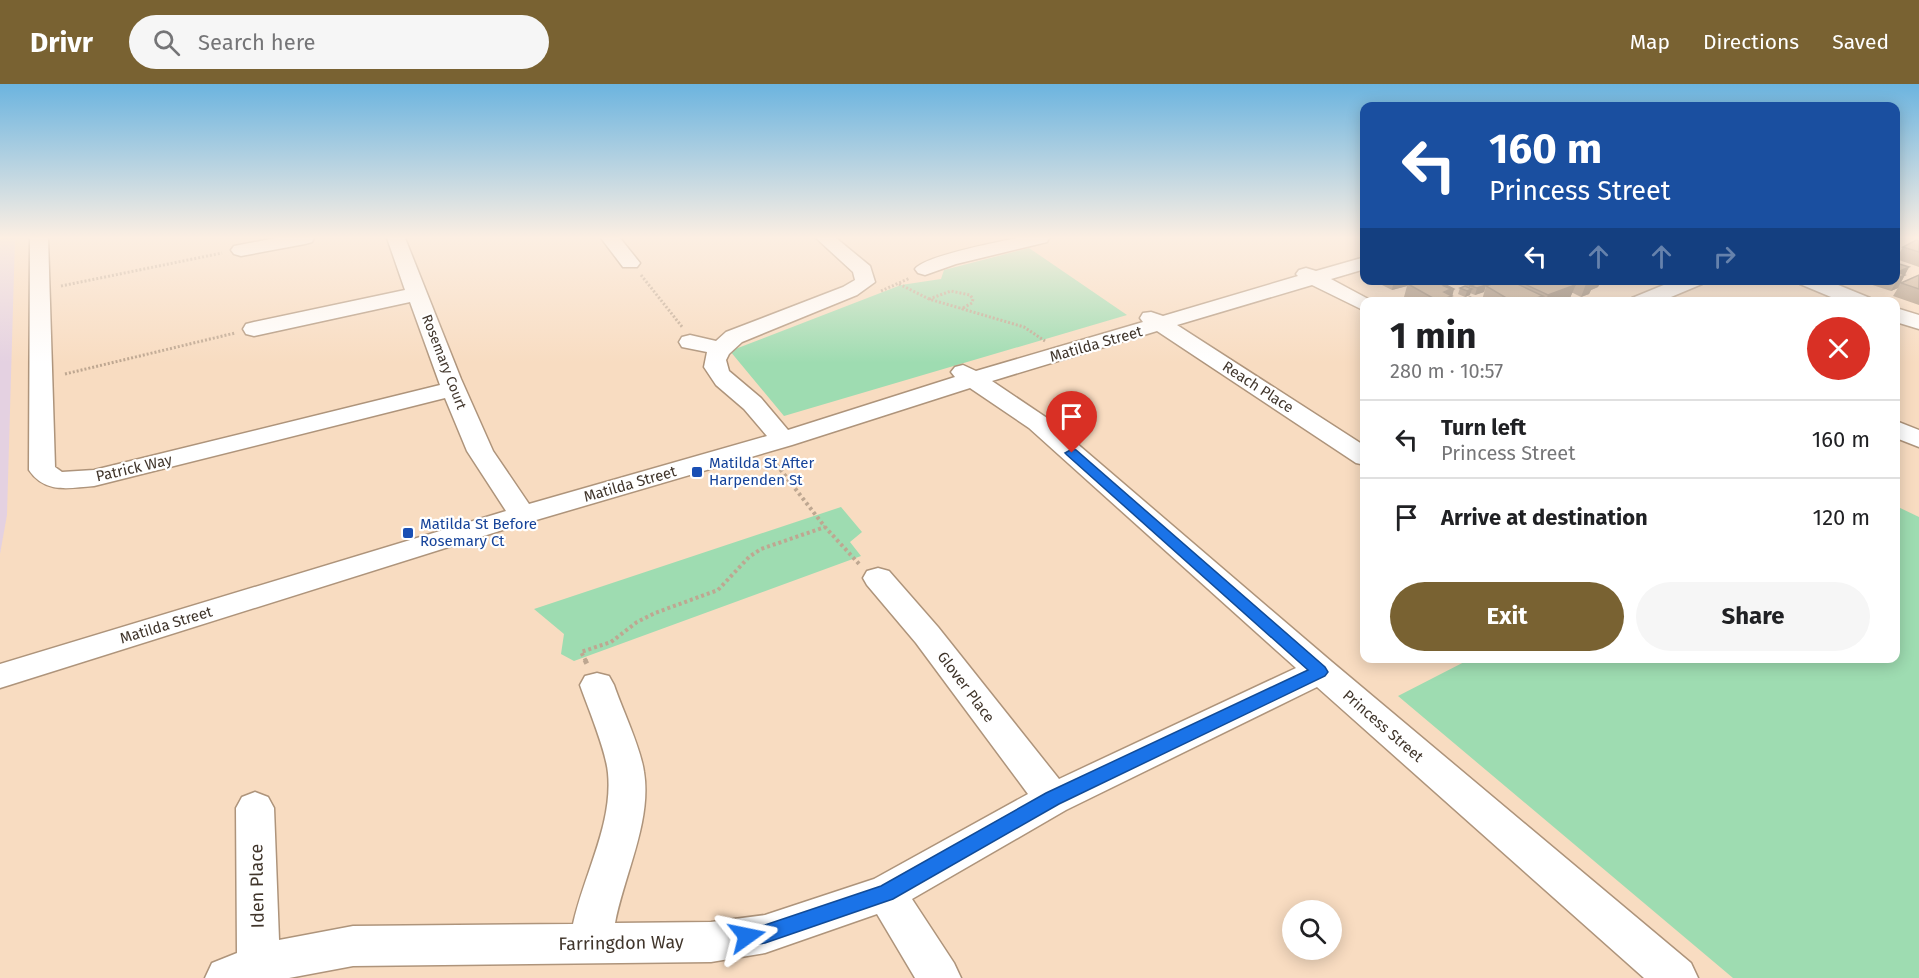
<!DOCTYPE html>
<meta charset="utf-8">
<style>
:root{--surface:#fff;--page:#f6f6f6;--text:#202124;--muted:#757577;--line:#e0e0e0;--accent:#796232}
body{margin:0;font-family:"Fira Sans",sans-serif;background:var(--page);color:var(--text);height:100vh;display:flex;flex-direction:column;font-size:22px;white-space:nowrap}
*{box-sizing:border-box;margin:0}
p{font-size:20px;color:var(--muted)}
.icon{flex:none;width:33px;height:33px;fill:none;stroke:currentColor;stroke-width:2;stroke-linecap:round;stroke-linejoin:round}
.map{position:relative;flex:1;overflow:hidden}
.details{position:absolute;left:1360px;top:213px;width:540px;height:366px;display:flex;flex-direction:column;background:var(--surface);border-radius:12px;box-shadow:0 3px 15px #0003}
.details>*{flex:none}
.banner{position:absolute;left:1360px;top:18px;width:540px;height:183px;border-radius:12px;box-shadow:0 3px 15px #0003;background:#1a4fa0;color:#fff;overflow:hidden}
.buttons{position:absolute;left:1282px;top:816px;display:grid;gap:12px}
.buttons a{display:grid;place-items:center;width:60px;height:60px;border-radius:50%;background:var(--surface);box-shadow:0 3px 15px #0003;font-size:30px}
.pin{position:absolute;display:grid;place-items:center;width:51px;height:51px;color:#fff;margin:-62px -26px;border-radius:50% 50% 50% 0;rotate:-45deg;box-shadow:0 0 6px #0007}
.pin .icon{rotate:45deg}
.me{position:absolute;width:66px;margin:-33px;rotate:78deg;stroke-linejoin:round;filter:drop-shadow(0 0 4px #0008)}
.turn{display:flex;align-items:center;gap:21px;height:126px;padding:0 30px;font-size:27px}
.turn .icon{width:78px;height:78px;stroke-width:2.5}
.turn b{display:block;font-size:42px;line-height:51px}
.lanes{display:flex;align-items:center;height:57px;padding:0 30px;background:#0003;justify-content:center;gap:30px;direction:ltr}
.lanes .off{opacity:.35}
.round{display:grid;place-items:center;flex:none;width:63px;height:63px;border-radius:32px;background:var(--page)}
.headline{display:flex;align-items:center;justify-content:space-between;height:102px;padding:0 30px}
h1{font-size:36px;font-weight:700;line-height:45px}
.primary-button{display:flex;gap:12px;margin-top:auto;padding:12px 30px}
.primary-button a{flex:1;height:69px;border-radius:36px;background:var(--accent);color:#fff;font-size:24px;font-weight:700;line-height:69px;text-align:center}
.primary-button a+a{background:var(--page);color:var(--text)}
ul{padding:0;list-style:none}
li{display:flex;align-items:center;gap:18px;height:78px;padding:0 30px;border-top:2px solid var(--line)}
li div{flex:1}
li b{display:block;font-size:22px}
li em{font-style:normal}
header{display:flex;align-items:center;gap:36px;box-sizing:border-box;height:84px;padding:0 30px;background:var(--accent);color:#fff}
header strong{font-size:28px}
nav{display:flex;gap:33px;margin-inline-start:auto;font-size:21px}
.search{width:420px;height:54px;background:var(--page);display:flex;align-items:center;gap:15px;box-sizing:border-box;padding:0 21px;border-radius:33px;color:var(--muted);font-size:22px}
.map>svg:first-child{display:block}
.education{fill:#e4d1e1}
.green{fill:#9edcb1}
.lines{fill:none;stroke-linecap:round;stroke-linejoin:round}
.minor-casing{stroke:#ae947b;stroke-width:3}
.path-far2{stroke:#bea791;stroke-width:3;stroke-dasharray:2 2;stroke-linecap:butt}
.path-far1{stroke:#bea791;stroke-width:4;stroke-dasharray:3 3;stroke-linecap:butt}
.path{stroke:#bea791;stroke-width:5;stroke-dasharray:4 4;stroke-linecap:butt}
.minor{fill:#fff;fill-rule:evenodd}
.wall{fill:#a38c76}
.shaded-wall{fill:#847260}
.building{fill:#bda389;stroke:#847260;stroke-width:1.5}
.route{fill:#1a73e8;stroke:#114b97;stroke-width:1.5}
.transit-dot{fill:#1a4fb4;stroke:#fff;stroke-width:2}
.labels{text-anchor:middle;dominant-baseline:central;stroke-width:4.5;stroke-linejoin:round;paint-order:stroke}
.far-street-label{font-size:14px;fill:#40352b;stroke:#fff}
.street-label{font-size:15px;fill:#40352b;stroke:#fff}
.transit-label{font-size:15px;fill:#164399;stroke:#fff;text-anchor:start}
.near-street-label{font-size:18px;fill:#40352b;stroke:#fff}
</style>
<header>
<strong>Drivr</strong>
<div class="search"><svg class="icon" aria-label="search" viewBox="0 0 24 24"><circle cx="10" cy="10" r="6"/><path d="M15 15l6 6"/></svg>Search here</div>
<nav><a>Map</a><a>Directions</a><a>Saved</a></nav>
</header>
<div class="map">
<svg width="1919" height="894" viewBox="0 0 1919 894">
<rect width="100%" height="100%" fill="#f8dcc1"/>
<path class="education" d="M15 154 7 431 0 470V155Z"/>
<path class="green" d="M1029 164 1127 231 784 332 730 267 901 201 941 195 944 186Z
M1896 422 1919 433V894H1733L1398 612 1470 575 1896 574Z
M841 423 862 448 850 458 861 472 574 577 561 570 564 550 534 525Z"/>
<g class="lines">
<g class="minor-casing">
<path id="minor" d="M30 154H48L55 383 62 388 94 386 440 301 410 218 254 252 246 250 243 245 246 240 254 238 405 206 387 154H405L461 295 493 367 529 420 767 352 744 325 716 301 704 283 707 268 682 263 679 258 682 253 690 251 716 257 726 248 843 203 855 196 853 188 816 154H836L870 182 875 198 857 211 742 258 729 270 726 276 729 287 761 314 788 346 955 293 951 288 955 283 963 281 976 287 1143 238 1140 234 1143 229 1151 228 1163 232 1298 192 1296 190 1299 186 1306 184 1316 187 1365 173V185L1331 195 1372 217 1365 218V227L1312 201 1177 241 1365 362V381L1356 379 1157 247 992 297 1047 334 1332 578 1691 879 1698 894H1644L1317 603 1066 726 912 815 954 879 961 894H915L877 830 765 869 711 878 353 882 289 894H205L212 879 237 869 236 724 242 713 255 708 268 713 274 724 279 856 353 842 573 840C584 790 613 740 608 689 606 666 588 624 580 601L585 592 597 589 609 592 614 601C622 625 641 664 644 688 652 737 624 791 615 839L711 838 765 831 874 795 1028 710 916 559 867 501 863 494 867 487 878 484 889 487 938 543 1059 695 1296 584 1029 344 970 304 792 361 509 444 0 604V580L506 427 467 367 445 314 94 402C69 404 45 410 29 386Z
M276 154H314L312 158 305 160 241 172 234 170 231 166 234 162Z
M601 154H620L640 179 637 183H623Z
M1017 154H1049L1047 158 956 180 925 191 918 189 915 185C924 172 998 158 1017 154Z
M1676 196H1705L1702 200 1659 218H1629L1632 214Z
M1797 196H1826L1870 214 1873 218H1843L1800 200Z
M1896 224 1919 231V245L1896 238Z
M1896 337 1919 346V363L1896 354Z"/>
</g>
<path class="path-far2" d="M641 191 683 244
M899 200 929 215 1024 243 1045 257
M61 202 222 169
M881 207 910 194
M929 215 951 207 970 211 973 215 972 219 961 225
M65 290 235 249"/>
<path class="path-far1" d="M773 376 825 443 860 481
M586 577 581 568 611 558 637 538 655 529 718 506 749 473 761 465 825 443"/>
<path class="path" d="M585 576 588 582"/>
<use href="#minor" class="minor"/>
</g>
<path class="wall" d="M1919 157V183L1896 175 1903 163Z
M1896 179 1909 183 1898 204 1891 207 1857 196H1896Z
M1919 191V221L1893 212 1901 199Z
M1372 196H1433L1452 212 1451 218H1412L1404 213 1407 202 1392 206Z
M1455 196H1484L1483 199H1482L1486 201 1484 208 1475 211 1470 209V211L1465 213 1458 210 1460 204H1470L1471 203H1469Z
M1503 196H1611L1599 201 1598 203 1591 206 1589 210 1581 213 1573 209H1572L1570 214 1560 218H1456L1479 217 1482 216 1486 202Z"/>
<path class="shaded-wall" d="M1909 183 1898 204 1891 207 1898 194V188Z
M1394 196H1424L1408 200 1407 202 1392 206Z
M1484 196 1483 199 1472 202H1471L1469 203 1471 197Z
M1578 196 1570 214 1560 218H1545L1548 211 1571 202 1573 198Z
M1590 196H1611L1599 201 1598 203 1591 206 1589 210 1581 213 1586 200Z
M1486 201 1484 208 1475 211 1477 204Z
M1451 205H1454L1451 218H1438L1444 208Z
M1472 205 1470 211 1465 213 1467 207Z
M1543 212 1541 218H1524Z"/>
<path class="building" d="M1916 156 1919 157V168L1903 163Z
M1896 179 1909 183 1898 188 1905 191 1898 194 1896 193Z
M1919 191V205L1901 199Z
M1418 196H1433L1451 205 1444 208 1452 212 1438 217 1408 200Z
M1503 196H1509L1543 212 1524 218H1513L1486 202Z
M1516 196H1565L1575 201 1548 211Z
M1579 196H1594V197L1586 200Z
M1480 198 1486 201 1477 204 1471 202Z
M1446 201 1454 205 1451 207V205L1444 202Z
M1465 202 1472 205 1467 207 1460 204Z
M1470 213 1479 217 1487 214 1497 218H1456Z"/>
<linearGradient id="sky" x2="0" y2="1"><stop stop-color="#6cb4df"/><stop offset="0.55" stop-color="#fcefe3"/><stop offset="1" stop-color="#fcefe3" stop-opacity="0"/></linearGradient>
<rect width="1919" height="279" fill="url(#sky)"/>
<path class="route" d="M1072 365 1076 366 1325 583 1328 588 1325 592 1059 720 893 815 765 859 747 862 740 859 737 852 740 846 765 841 881 802 1046 709 1308 586 1067 371 1065 369Z"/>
<g class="transit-dot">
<rect x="691" y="382" width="12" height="12" rx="3"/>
<rect x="402" y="443" width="12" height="12" rx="3"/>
</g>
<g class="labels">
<g class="far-street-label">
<text transform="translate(444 278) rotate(69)">Rosemary Court</text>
</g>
<g class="street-label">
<text transform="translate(1096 260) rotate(-16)">Matilda Street</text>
<text transform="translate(1258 303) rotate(33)">Reach Place</text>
<text transform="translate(134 384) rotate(-13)">Patrick Way</text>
<text transform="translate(630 400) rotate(-16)">Matilda Street</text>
<text transform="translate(166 541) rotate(-17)">Matilda Street</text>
<text transform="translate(966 603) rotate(53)">Glover Place</text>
<text transform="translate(1383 642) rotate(41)">Princess Street</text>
</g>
<g class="transit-label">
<text x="709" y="379">Matilda St After<tspan x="709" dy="17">Harpenden St</tspan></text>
<text x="420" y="440">Matilda St Before<tspan x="420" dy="17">Rosemary Ct</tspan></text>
</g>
<g class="near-street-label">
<text transform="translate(257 802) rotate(-91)">Iden Place</text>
<text transform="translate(621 859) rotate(-1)">Farringdon Way</text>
</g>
</g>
</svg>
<div class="buttons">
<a><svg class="icon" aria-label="search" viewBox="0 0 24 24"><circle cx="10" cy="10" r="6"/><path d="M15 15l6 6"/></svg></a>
</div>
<div class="pin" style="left:1072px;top:369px;background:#d93025"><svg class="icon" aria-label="arrive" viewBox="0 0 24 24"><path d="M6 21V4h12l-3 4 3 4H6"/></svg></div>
<svg class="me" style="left:747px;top:852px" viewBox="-20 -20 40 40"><path d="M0-17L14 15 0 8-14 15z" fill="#1a73e8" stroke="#fff" stroke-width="4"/></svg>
<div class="banner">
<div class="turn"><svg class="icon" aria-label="left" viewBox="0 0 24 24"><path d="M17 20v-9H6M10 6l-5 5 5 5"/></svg><div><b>160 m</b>Princess Street</div></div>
<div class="lanes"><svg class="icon" aria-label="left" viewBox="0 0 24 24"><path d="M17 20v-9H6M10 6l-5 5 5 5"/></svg><svg class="icon off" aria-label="ahead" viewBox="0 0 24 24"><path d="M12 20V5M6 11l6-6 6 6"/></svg><svg class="icon off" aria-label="ahead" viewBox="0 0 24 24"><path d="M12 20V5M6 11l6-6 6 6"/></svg><svg class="icon off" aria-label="right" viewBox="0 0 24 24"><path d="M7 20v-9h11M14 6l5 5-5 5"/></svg></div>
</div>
<section class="details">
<div class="headline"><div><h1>1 min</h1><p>280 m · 10:57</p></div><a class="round" style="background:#d93025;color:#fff"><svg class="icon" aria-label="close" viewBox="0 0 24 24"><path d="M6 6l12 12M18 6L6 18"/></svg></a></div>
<ul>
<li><svg class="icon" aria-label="left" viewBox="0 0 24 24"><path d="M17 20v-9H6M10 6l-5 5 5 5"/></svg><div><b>Turn left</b><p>Princess Street</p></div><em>160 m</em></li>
<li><svg class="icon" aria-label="arrive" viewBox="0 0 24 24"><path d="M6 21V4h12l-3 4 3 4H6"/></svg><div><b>Arrive at destination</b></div><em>120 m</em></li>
</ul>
<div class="primary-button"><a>Exit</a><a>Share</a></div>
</section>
</div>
